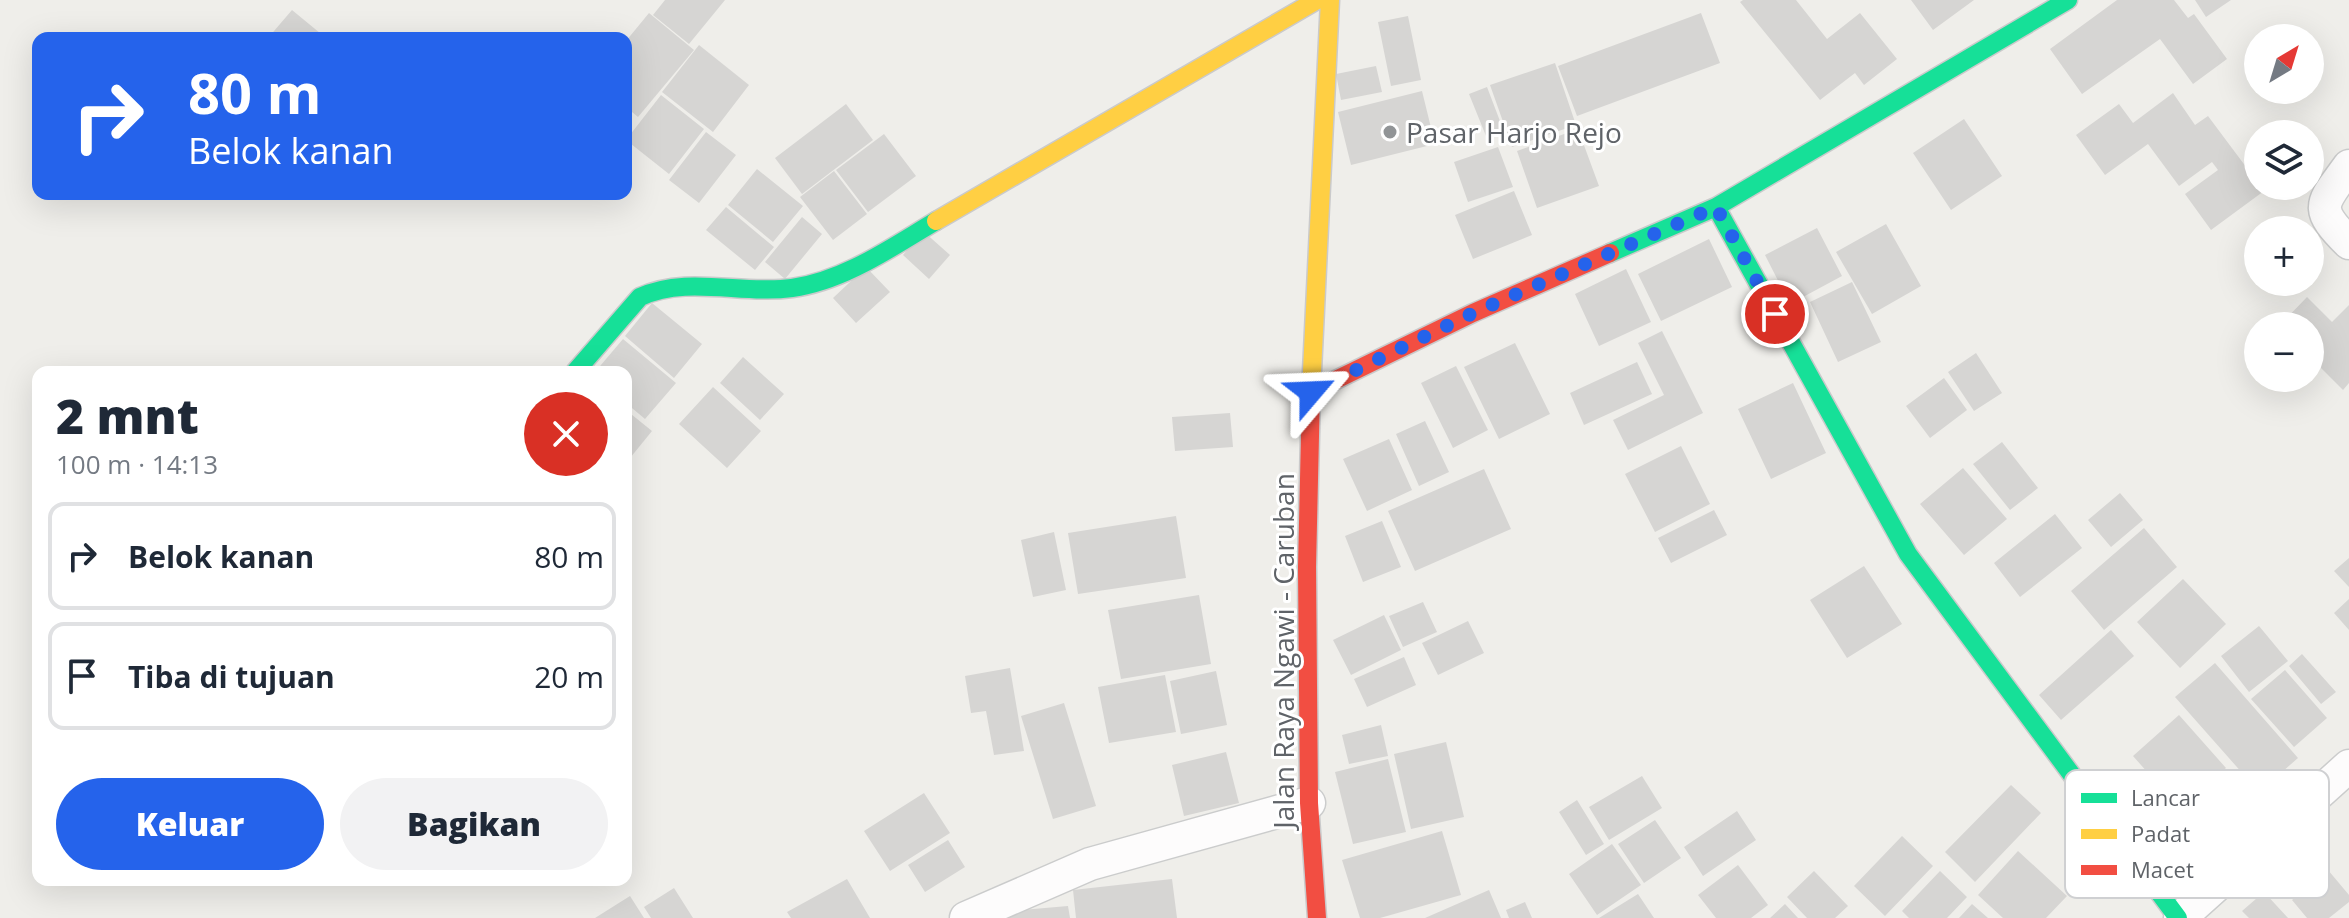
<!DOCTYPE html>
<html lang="id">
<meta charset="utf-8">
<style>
:root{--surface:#fff;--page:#f2f2f3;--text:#1f2937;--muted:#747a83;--line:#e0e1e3;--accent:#2563eb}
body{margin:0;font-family:"Open Sans",sans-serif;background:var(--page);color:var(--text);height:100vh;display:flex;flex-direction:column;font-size:30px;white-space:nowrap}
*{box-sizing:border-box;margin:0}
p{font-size:26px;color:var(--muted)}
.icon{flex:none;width:44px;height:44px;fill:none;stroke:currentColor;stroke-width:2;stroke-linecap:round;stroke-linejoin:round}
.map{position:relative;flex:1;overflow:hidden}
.sheet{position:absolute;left:32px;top:366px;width:600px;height:520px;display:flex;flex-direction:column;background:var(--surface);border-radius:16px;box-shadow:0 8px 32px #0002}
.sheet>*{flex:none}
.hud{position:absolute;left:32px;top:32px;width:600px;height:168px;border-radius:16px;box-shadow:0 8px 32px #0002;background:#2563eb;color:#fff;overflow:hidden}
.needle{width:52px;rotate:38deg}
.tools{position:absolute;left:2244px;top:24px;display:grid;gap:16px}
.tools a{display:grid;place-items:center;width:80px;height:80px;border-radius:50%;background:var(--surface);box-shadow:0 8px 32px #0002;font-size:40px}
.pin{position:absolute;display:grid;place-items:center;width:68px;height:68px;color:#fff;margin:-34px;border:4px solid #fff;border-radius:50%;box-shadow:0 2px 8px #0007}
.me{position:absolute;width:88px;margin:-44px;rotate:64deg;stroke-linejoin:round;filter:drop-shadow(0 0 6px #0008)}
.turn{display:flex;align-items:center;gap:28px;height:168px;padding:0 24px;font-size:36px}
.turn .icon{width:104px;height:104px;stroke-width:2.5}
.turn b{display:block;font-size:56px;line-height:68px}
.round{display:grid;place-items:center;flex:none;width:84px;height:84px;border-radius:42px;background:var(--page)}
.summary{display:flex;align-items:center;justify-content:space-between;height:136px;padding:0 24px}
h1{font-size:48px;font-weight:800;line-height:60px}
.cta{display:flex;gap:16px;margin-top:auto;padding:16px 24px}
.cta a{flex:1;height:92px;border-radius:48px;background:var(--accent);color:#fff;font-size:32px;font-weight:800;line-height:92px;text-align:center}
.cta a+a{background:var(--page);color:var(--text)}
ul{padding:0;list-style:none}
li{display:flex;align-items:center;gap:24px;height:108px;margin:0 16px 12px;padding:0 8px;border:4px solid var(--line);border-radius:16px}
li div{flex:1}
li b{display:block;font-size:30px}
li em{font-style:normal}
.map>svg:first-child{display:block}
.building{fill:#d6d5d3}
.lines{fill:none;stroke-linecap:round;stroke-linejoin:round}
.street-casing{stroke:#cbcccc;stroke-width:35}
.fast-casing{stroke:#cacacb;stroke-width:21}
.slow-casing{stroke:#cacacb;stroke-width:21}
.jam-casing{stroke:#cacacb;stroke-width:21}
.street{stroke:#fdfcfc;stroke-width:32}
.fast{stroke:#16e098;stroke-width:18}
.slow{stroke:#ffcf43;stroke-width:18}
.jam{stroke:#f24e42;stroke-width:18}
.route{stroke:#2563eb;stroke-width:14;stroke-dasharray:0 25.2}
.poi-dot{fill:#919496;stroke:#fff;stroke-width:3}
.labels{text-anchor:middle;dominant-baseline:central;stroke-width:6;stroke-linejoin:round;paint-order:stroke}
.poi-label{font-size:28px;fill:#5f6368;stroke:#fff;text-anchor:start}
.street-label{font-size:28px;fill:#5f6368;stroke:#fff}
.key{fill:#fff;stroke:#cfd0d2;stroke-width:2}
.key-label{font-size:22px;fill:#5f6368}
</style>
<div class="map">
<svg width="2349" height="918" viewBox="0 0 2349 918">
<rect width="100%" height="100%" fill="#efeeea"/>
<path class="building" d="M665 0H725L689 44 653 15Z
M1743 0H1796L1827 39 1860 13 1897 59 1864 85 1855 73 1820 100 1740 2Z
M1911 0H1974L1933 30Z
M2117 0H2174L2188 18 2194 14 2227 59 2193 84 2160 39 2082 94 2050 49Z
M2195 0H2231L2206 17Z
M292 10 326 38H268Z
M649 13 694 50 638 117 626 107V41Z
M1701 13 1720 63 1577 116 1558 66Z
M1408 16 1421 80 1391 86 1378 22Z
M699 45 749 85 713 132 662 92Z
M1555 63 1576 125 1512 147 1490 85Z
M1376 66 1382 92 1341 100 1336 74Z
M1487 87 1503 129 1486 136 1469 94Z
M1422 91 1435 144 1351 165 1338 112Z
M2173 93 2195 125 2208 116 2264 191 2211 230 2185 194 2218 170 2212 162 2179 186 2148 144 2105 175 2076 135 2119 104 2133 123Z
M661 95 704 129 669 174 626 140Z
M846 104 873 140 802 194 775 158Z
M1964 119 2002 176 1951 210 1913 153Z
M1578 129 1599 186 1537 208 1517 151Z
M706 132 736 155 699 203 669 180Z
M884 134 916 176 868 212 836 170Z
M1498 147 1513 187 1468 202 1454 162Z
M757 169 803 206 773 242 728 205Z
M834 171 867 214 833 240 800 197Z
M1514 191 1532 235 1473 259 1455 215Z
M726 207 774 247 755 270 706 230Z
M802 217 822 234 785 279 765 262Z
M1886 224 1921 286 1872 314 1836 252Z
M1817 228 1842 276 1790 304 1765 255Z
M923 231 950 255 929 279 903 255Z
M1709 239 1732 287 1661 321 1638 274Z
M866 267 890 292 856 323 833 298Z
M1626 269 1651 322 1599 346 1575 294Z
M1852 282 1881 342 1838 362 1810 302Z
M2307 297 2332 322 2349 305V383L2343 390 2310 357V326H2279Z
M652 303 702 344 674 378 625 336Z
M1662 331 1703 413 1628 450 1613 420 1664 395 1638 343Z
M623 339 676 383 645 419 626 403V372H595Z
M1515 343 1550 414 1499 439 1464 367Z
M1976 353 2002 393 1974 411 1948 372Z
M743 357 784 394 760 420 720 383Z
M1637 362 1652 394 1584 425 1570 393Z
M1456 366 1488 430 1453 448 1421 383Z
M1944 378 1967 410 1930 438 1906 406Z
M1793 383 1826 453 1771 479 1738 409Z
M713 387 761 431 727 468 679 424Z
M626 410 652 431 626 463Z
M1230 413 1233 447 1175 451 1172 417Z
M1425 421 1449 472 1419 486 1396 434Z
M1389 439 1412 490 1367 511 1343 459Z
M2002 442 2038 488 2010 510 1973 464Z
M1681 446 1710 504 1655 532 1625 474Z
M1963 468 2007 519 1964 555 1920 504Z
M1484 469 1511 529 1415 571 1388 511Z
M2120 493 2143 520 2111 547 2088 520Z
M1714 510 1727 535 1671 563 1658 538Z
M2055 514 2082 548 2020 597 1994 563Z
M1176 516 1186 578 1078 594 1068 533Z
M1382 521 1401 567 1363 582 1345 536Z
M2144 528 2177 567 2104 630 2071 591Z
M1054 532 1066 590 1033 597 1021 540Z
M2349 558V587L2334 571Z
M1864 566 1902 624 1847 658 1810 600Z
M2183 579 2226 624 2180 668 2137 622Z
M1199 595 1211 664 1121 679 1108 610Z
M2349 599V630L2334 613Z
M1423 602 1437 632 1403 647 1389 616Z
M1384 615 1401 650 1351 675 1333 640Z
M1468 621 1484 653 1438 675 1422 643Z
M2259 626 2288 661 2249 692 2221 656Z
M2111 630 2134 656 2061 720 2039 695Z
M2302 654 2336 692 2321 704 2289 666Z
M1404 657 1416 685 1367 707 1354 679Z
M2215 663 2298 758 2259 792 2175 697Z
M1010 668 1024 751 994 755 986 711 971 713 965 676Z
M2285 670 2327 718 2294 747 2251 699Z
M1216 671 1227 725 1181 734 1170 681Z
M1165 675 1176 732 1109 743 1098 687Z
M1064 703 1096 806 1053 819 1021 716Z
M2179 715 2226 768 2180 809 2133 756Z
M1381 725 1388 756 1349 764 1342 735Z
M1446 742 1464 817 1411 829 1394 754Z
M1226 752 1239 803 1184 816 1172 765Z
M1388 759 1406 832 1353 844 1335 772Z
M1642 776 1662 808 1609 840 1589 807Z
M2011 785 2041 813 1975 882 1945 852Z
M924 793 950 833 890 871 864 831Z
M1577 800 1604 844 1586 855 1559 812Z
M1737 811 1756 840 1703 876 1684 847Z
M1655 820 1681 858 1644 883 1618 844Z
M1442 831 1461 895 1380 918H1360L1342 860Z
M1902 836 1933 866 1885 916 1854 886Z
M948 840 965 867 925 892 908 865Z
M1612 844 1641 885 1597 915 1569 874Z
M2018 851 2067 896 2046 918H2003L1978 895Z
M1738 865 1768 905 1751 918H1716L1698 895Z
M2328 870 2349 895V902L2329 918H2307L2292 900Z
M1814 871 1848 906 1835 918H1807L1787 897Z
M1940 871 1967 897 1947 918H1909L1902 911Z
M847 879 870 918H791L787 912Z
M1172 879 1177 918H1076L1073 890Z
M674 888 693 918H651L644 907Z
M1489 890 1501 918H1425Z
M2264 892 2288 918H2249L2242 911Z
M1638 894 1654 918H1599Z
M630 896 644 918H595Z
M1525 902 1532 918H1509L1506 910Z
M1785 904 1798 918H1770Z
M1972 904 1988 918H1959Z
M1068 906 1070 918H976L975 914Z"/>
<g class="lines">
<g class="street-casing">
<path id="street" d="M2349 166C2321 205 2313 207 2349 243
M966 918 1090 864 1309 803
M2180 918 2349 766"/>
</g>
<g class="fast-casing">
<path id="fast" d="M1716 207 1908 554 2178 918
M1610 253 1716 207 2068 0
M575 372 640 297C687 275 742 295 792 288 844 281 892 247 936 221"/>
</g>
<g class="slow-casing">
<path id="slow" d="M936 221 1317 0
M1311 392 1330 0"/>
</g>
<g class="jam-casing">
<path id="jam" d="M1311 392 1473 313 1610 253
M1311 392 1307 567 1309 803 1317 918"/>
</g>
<use href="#street" class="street"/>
<use href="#fast" class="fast"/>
<use href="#slow" class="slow"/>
<use href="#jam" class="jam"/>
</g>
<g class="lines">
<path class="route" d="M1311 392 1473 313 1716 207 1775 314"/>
</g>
<circle class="poi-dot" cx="1390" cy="132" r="8"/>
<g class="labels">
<g class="poi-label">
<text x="1406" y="132">Pasar Harjo Rejo</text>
</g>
<g class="street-label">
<text transform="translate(1283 651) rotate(-90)">Jalan Raya Ngawi - Caruban</text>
</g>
</g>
<rect x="2065" y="770" width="264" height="128" rx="12" class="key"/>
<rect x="2081" y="793" width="36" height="10" fill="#16e098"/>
<rect x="2081" y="829" width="36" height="10" fill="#ffcf43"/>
<rect x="2081" y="865" width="36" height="10" fill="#f24e42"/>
<g class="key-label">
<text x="2131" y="806">Lancar</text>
<text x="2131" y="842">Padat</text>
<text x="2131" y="878">Macet</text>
</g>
</svg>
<div class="tools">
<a><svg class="needle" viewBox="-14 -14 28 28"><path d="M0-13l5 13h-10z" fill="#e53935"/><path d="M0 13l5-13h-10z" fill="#747a83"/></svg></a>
<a><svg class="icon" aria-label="layers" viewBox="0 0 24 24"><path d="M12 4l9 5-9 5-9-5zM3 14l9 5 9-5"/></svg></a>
<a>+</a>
<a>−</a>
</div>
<div class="pin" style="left:1775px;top:314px;background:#d93025"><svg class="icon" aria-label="arrive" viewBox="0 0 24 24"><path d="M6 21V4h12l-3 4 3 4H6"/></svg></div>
<svg class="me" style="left:1311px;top:392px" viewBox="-20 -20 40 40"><path d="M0-17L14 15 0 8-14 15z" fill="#2563eb" stroke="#fff" stroke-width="4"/></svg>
<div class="hud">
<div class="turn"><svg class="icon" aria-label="right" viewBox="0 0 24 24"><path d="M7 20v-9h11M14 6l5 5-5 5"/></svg><div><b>80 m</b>Belok kanan</div></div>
</div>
<section class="sheet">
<div class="summary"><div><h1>2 mnt</h1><p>100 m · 14:13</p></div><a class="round" style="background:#d93025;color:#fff"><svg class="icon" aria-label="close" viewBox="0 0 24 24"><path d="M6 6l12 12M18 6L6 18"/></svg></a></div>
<ul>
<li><svg class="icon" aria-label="right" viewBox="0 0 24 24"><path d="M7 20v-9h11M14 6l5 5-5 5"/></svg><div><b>Belok kanan</b></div><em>80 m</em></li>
<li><svg class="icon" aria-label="arrive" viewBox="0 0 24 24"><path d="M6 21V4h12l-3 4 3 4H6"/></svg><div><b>Tiba di tujuan</b></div><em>20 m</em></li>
</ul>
<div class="cta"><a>Keluar</a><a>Bagikan</a></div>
</section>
</div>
